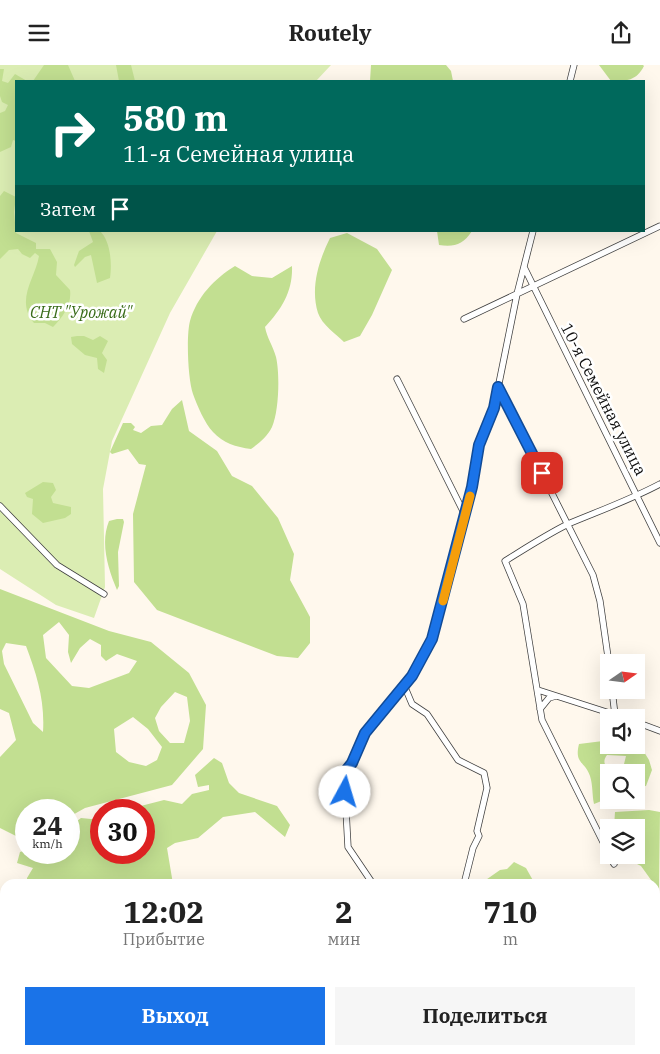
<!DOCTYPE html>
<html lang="ru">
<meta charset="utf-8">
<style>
:root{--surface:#fff;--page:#f6f6f6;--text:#222;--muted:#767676;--accent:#1a73e8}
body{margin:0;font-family:"IBM Plex Serif",serif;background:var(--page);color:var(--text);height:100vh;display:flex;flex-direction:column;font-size:19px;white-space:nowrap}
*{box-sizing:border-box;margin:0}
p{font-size:16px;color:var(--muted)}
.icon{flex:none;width:28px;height:28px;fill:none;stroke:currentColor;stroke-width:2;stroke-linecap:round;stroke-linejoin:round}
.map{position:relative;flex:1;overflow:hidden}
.side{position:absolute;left:0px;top:814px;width:660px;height:176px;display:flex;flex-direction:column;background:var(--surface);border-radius:15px 15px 0 0;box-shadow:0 5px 20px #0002}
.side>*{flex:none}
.hud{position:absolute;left:15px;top:15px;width:630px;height:152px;border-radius:0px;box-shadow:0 5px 20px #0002;background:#00695c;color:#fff;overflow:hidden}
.needle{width:32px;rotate:76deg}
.tools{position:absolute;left:600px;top:589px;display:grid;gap:10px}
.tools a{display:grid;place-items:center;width:45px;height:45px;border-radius:0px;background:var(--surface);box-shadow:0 5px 20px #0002;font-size:25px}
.speed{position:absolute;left:15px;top:734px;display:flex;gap:10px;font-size:25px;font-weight:700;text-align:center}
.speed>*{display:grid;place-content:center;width:65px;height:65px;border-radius:50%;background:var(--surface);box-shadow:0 5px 20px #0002;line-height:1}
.speed small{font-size:12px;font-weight:400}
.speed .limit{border:8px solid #d22;background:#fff;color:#111}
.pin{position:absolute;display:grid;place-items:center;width:42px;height:42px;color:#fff;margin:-21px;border-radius:10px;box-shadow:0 2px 8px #0006}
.me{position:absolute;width:55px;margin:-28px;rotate:6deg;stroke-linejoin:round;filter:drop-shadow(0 0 4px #0008)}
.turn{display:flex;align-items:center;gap:18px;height:105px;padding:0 25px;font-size:22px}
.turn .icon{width:65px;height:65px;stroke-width:2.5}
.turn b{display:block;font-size:35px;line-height:42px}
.then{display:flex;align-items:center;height:48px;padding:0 25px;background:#0003;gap:10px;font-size:19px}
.eta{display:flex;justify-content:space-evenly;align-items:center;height:85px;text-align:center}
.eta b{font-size:30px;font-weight:700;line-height:35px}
.action{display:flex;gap:10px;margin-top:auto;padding:10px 25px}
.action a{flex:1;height:58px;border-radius:0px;background:var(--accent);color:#fff;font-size:20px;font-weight:700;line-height:58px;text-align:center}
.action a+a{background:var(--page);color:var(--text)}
header{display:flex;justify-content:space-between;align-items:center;height:65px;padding:0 25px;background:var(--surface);font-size:22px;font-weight:700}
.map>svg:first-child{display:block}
.green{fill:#dbedb3}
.forest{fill:#c2df91;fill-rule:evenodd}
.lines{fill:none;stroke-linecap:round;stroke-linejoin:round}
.minor-casing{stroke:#404040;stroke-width:7}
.minor{stroke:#fff;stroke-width:5.5}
.route-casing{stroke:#114b97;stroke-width:12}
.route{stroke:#1a73e8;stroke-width:9}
.slow{stroke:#f59e0b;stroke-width:9}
.labels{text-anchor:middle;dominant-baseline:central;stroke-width:5;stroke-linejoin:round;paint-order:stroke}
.park-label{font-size:16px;font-style:italic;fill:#386b18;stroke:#fff}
.street-label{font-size:16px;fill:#0d0d0d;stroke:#fff}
</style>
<header><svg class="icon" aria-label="menu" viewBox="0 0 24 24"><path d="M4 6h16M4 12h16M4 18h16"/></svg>Routely<svg class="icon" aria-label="share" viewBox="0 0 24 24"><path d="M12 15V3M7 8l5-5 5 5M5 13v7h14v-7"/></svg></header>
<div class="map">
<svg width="660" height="989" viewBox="0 0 660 989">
<rect width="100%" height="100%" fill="#fff8ed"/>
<path class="green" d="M0 0H331L316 16H16V166H217L170 248 112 376 103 424 105 522 94 553 56 540 0 504Z
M354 985H648L652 989H301Z"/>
<path class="forest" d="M44 0H68L75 16H33Z
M116 0H131L135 16H119Z
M371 0H446L451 6 453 16H370Z
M599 0H643L644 1C636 16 627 16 611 16Z
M0 4H4L2 16 8 18 15 9 27 16H16V76L13 75 11 82 0 87V48L5 46 8 40 2 37 0 31Z
M4 126 16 132 14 147 16 168 36 178V184H50L57 197 56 210 70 225C72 239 63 252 53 262L45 258H34C15 235 35 214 39 191L35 188 30 193 22 189 18 184 9 185 0 194V131Z
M89 166H100C111 177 112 199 110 213L97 218 91 190 85 192 75 202 74 200 79 186 93 177Z
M437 166H472C463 180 454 182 439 180Z
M347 168 377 184 392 205 372 250 360 271 344 277C336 269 322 260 318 248 310 223 319 195 330 173Z
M235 201 252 211 272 213 292 201C293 226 282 244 265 262 267 273 273 281 276 292 280 309 279 346 272 362 267 372 259 378 251 384 236 382 223 378 213 367 205 359 197 340 193 329 188 315 186 271 190 256 197 232 214 214 235 201Z
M77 271H84L93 275 100 271 108 276 102 288 107 295 104 308 98 304 97 293 85 290 72 279 71 272Z
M182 335 189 366 217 386 232 411 252 421 278 453 294 489 290 515 310 552V578L298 593 277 591 157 545 134 517 133 449 146 400 139 399 128 384 112 389 110 387 123 358H131L135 362 133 365 141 368 151 361 162 360 172 344Z
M43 417 53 418 56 425 51 432 53 438 71 442V449L65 453 43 458 32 449 33 434 27 432 25 428Z
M117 454H123L124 457 118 487 119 521 117 525C108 504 100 478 109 456Z
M0 524 109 566 151 577 189 608 206 640 203 684 172 720 85 743 69 752V745H26V776L0 763V692L16 675 9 648 0 644ZM59 557 69 570 68 587 71 598 80 583 90 574 101 580V591L106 596 117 589 137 596 129 608 89 623 72 621 46 593 43 570ZM6 578 26 581C37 610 45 636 43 667L33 658 4 599 2 586ZM175 627 187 632 190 656 184 678H170L159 666 155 653 161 642ZM133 652 148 664 162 682 157 695 146 701 129 697 116 687 114 664Z
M603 676 609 677V680H636L641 682 649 695 652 705 646 721 636 722V708L622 707 626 691 607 690C601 698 607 701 609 708 610 716 609 726 609 733L594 739C592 730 593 720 590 711 585 696 574 699 579 679Z
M214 693 222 698 229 718 239 728 277 741 290 760 285 772 255 747 223 752 198 773 175 778 167 783 173 819H27V813L33 803 17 798 20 787 26 785V788H69V762L81 753 101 755V788H144V745L133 743 164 735 182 739 192 729 209 725V720L198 722 195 710Z
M649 745 660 747 659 826 641 801 625 793 624 790H636V762H614L615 747Z
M514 797 526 803 535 819H480L500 805 507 804Z
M0 856 5 857V985H87L91 989H0Z
M660 914V989H645L644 985H655V965L659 957 655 954V917Z"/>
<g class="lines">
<g class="minor-casing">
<path id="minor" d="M570 16 574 0
M524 202 660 478
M464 254 660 161
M397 314 465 450
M499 323 593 510 600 536 609 599
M0 441 57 500 104 529
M404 620 412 639 427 649 458 695 484 708 487 723 477 766 479 771 473 783 464 819
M538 625 622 652
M612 625 615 650
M540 644 549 633 556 631
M636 657 660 666
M609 789 542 655 523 539 505 496C526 483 546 470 568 459 599 446 630 435 660 419
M609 790 614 799
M373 819 348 782 344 708 352 698 365 668 412 611 433 574 473 422 479 380 494 343 517 229 533 166
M464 985V989"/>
</g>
<use href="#minor" class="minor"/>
</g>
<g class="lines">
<g class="route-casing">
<path id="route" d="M345 727 344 708 352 698 365 668 412 611 432 574 472 422 479 380 494 343 498 322 542 408"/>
</g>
<use href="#route" class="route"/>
<path class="slow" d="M443 536 470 431"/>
</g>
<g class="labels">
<g class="park-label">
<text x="81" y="247">СНТ "Урожай"</text>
</g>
<g class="street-label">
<text transform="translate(604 334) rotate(63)">10-я Семейная улица</text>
</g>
</g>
</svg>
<div class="tools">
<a><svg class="needle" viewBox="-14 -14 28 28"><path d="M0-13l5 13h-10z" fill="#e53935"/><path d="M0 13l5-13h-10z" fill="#767676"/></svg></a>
<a><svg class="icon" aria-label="sound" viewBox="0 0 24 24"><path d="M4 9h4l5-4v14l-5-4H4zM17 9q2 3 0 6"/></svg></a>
<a><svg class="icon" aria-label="search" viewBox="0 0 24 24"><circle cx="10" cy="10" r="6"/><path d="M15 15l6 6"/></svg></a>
<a><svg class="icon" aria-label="layers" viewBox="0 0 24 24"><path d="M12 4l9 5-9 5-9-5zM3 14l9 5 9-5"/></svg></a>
</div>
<div class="speed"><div>24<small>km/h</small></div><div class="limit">30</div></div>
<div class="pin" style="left:542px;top:408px;background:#d93025"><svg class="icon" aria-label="arrive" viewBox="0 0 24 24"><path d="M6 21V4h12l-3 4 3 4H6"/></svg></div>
<svg class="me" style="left:345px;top:727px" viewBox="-20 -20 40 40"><circle r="19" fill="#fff"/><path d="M0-13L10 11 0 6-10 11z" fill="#1a73e8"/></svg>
<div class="hud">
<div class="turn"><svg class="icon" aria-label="right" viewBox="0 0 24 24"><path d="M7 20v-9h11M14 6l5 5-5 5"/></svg><div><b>580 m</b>11-я Семейная улица</div></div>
<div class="then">Затем<svg class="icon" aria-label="arrive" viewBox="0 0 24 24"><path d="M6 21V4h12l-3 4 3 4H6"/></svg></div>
</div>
<section class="side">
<div class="eta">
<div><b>12:02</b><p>Прибытие</p></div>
<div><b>2</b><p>мин</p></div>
<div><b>710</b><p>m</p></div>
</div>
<div class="action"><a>Выход</a><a>Поделиться</a></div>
</section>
</div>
